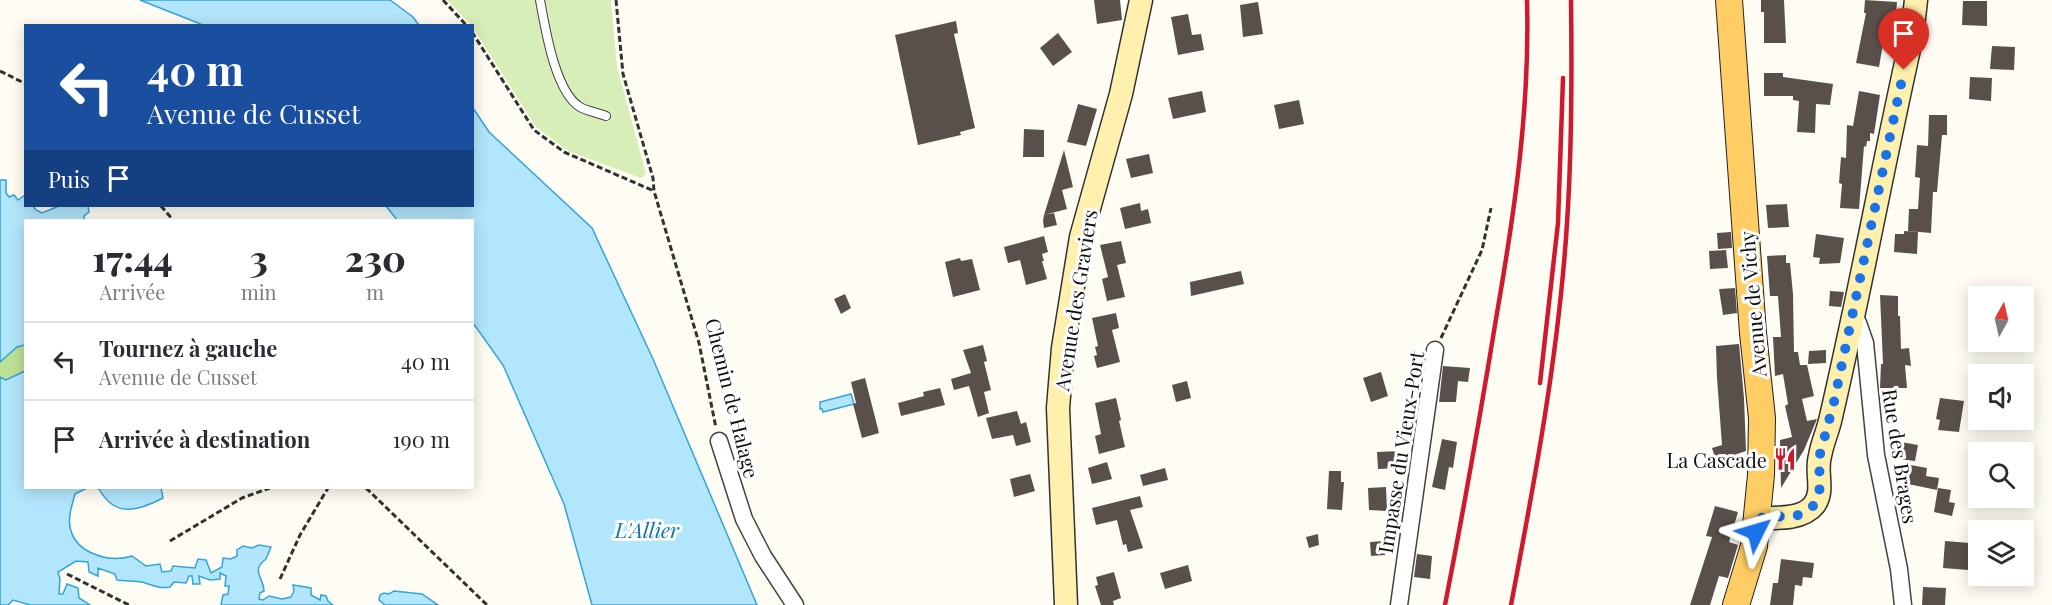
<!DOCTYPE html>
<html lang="fr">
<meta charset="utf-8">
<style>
:root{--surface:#fff;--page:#f7f7f7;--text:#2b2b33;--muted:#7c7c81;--line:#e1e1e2}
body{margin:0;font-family:"Playfair Display",serif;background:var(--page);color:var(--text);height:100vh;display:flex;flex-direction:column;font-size:22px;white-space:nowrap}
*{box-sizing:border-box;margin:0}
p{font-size:20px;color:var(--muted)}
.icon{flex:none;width:33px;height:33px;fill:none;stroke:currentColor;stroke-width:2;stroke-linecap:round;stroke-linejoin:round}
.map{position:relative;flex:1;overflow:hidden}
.drawer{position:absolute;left:24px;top:219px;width:450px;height:270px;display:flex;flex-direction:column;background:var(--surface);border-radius:0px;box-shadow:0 3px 15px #0003}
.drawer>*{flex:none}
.top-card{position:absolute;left:24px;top:24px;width:450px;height:183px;border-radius:0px;box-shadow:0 3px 15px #0003;background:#1a4fa0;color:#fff;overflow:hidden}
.needle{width:39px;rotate:8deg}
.fabs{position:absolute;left:1968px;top:286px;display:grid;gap:12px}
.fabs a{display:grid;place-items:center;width:66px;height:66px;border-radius:0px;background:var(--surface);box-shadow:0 3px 15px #0003;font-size:30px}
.pin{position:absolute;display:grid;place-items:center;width:51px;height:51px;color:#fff;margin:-62px -26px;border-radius:50% 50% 50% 0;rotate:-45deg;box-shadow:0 0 6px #0007}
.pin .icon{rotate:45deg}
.me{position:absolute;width:66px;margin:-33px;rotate:50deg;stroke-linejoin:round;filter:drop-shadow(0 0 4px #0008)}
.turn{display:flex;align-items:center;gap:21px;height:126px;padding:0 24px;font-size:27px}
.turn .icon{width:78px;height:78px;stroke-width:2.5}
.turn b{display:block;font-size:42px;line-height:51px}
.then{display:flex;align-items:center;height:57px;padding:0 24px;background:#0003;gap:12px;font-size:22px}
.eta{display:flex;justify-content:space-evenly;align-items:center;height:102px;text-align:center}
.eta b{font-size:36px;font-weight:800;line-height:42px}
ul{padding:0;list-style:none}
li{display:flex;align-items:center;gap:18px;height:78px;padding:0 24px;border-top:2px solid var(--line)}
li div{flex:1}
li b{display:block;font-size:22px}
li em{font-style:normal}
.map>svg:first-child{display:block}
.green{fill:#d8eeb8}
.forest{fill:#bde195}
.water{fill:#b2e6fc;stroke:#32a4da;stroke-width:1.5}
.building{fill:#5a504b}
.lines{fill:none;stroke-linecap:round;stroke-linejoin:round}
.lane-casing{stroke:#434343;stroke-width:10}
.street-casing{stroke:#434343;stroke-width:19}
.secondary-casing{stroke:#323232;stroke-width:25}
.primary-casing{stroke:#212121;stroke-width:28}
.path{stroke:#323232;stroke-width:3;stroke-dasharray:6 3;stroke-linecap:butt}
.lane{stroke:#fff;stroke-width:8}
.street{stroke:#fff;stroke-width:16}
.secondary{stroke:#fff0ae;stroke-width:22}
.primary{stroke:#ffcd63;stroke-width:26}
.rail{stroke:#cf192f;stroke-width:4.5}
.route{stroke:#1a73e8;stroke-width:10;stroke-dasharray:0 18}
.labels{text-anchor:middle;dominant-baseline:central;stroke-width:6;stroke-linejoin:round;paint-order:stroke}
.street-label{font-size:20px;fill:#101010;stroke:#fff}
.poi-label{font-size:20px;fill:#101010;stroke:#fff;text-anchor:end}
.water-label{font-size:21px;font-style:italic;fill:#0b75b0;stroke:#fff}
</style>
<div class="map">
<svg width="2052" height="605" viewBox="0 0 2052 605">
<rect width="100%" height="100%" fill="#fffcf3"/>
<path class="green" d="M447 0H611L617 66 646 174 641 178 568 151 536 127 472 26Z"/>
<path class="forest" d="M25 345V371L6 380 0 377V362L17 347Z"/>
<path class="water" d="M140 0H390L413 17 419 25H203Z
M473 108 489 132 592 228 653 359 757 605H592L564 504 503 365 473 323 472 220H397L386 206H472Z
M0 180H6V193L9 197 14 195 18 200 25 195 26 206H33L36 210 42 213 59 206H88L89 212 84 216V220H26L25 345 17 347 0 362Z
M25 371 26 488H87L75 494C72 505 68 516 70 527 75 554 110 563 132 556L146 566 160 564 162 572 171 571 173 566 195 568 198 559 206 560 211 573 222 567 223 558 231 559 237 556V550L243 546 252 548 259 545 271 547 266 559C250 571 264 578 264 591L260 593 259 599 263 600 269 596 282 599 291 597 294 591 293 585 311 588V595L320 600 321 595 326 596 328 601 333 605H221L223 595 228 594 229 586H225L226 576 220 573V579L210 580 199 576 200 584H193L192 576H189L186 583 174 582 170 587C159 589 152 585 142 582 134 581 125 581 117 580L115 574 98 568V576L89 572 88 562 76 561 58 572 60 579 59 594H63L67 584 78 588 79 598 90 605H30L13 600 8 605H0V377L6 380Z
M851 394 854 404 823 412 822 409H820V402Z
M95 488H161L163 498C138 511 115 518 99 489Z
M394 591 422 594 438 605H385L379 600 380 595 384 593 389 594Z"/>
<path class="building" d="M1094 0H1120L1122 20 1097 24Z
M1761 0H1784L1786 43H1764V12H1761Z
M1865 0 1897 2 1896 15H1893L1888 45 1883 44 1879 67 1856 63 1866 13H1864Z
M1963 1H1987V26L1962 25Z
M1258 2 1263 34 1243 37 1240 5Z
M1188 14 1192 35 1201 34 1204 50 1178 55 1171 17Z
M956 21 958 33 954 34 975 128 960 132 961 135 918 145 895 35Z
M1058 33 1072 52 1053 66 1040 48Z
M1992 46 2015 47 2014 70 1990 69Z
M1764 73H1783V77L1833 84 1830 105 1816 104 1815 133 1797 132 1799 101 1793 100V96H1764Z
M1970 77 1992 78 1991 101 1969 99Z
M1202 91 1206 112 1173 119 1168 98Z
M1859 91 1880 95 1874 134 1870 133V141H1867L1866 147 1864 146 1859 209 1840 208 1842 184 1839 183 1841 157 1846 158 1847 125 1853 126Z
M1299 100 1304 124 1279 129 1274 105Z
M1078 104 1097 109 1086 146 1067 142Z
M1929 115H1947V135H1942L1937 192H1933L1931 233 1908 231 1909 209H1918L1920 178 1915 177 1917 145 1928 146Z
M1024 129 1044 130V157H1023Z
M1064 150 1073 187 1062 190 1067 209 1044 215Z
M1149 154 1153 173 1131 178 1126 159Z
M1140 203 1141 211 1148 209 1151 223 1125 229 1120 208Z
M1787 204 1789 227 1768 228 1766 205Z
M1054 213 1057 225 1044 228 1043 221 1044 215Z
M1904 231 1918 232 1917 254 1894 252 1895 234H1904Z
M1731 232 1732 248 1718 249 1717 233Z
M1816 234 1844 238 1840 263 1819 264 1820 258 1813 257Z
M1044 236 1048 252 1042 254 1044 261H1042L1047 279 1026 285 1020 260 1008 263 1004 247Z
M1121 241 1126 263 1117 265 1125 297 1107 301 1102 279 1108 277 1100 245Z
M1726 250 1728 268 1710 269 1709 251Z
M1786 255V263H1790L1793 294 1794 352H1798L1800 365H1807L1814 396 1802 399 1807 421 1817 419 1804 450 1781 488 1780 440 1792 437 1785 406 1788 404 1783 374 1775 376 1773 337H1781L1778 296H1770L1767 256Z
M960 258 961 261 972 259 980 290 953 297 945 262Z
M1241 271 1244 284 1191 296 1190 282Z
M1735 288 1737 313 1723 315 1719 289Z
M1830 291 1844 292 1841 307 1829 306Z
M845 294 851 308 841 314 834 299Z
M1880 295 1898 296V316H1900L1901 349 1909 348 1911 366 1905 365 1907 388H1880L1881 364H1883Z
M1116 313 1119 328 1112 330 1120 362 1097 368 1094 356 1097 355 1095 347 1098 346 1092 318Z
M1739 344 1744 398 1746 451 1716 461 1712 448 1722 445 1717 378 1716 346Z
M983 345 987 361 984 362 991 390 984 392 989 413 978 417 969 386 954 390 951 379 971 373 963 350Z
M1826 350V363L1808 364 1809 351Z
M1443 366 1470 368 1468 382 1458 381 1456 402H1439Z
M1381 372 1388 396 1371 402 1363 378Z
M865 378 879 433 862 438 853 404 856 403 851 382Z
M1187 381 1191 398 1176 402 1172 385Z
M940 388 945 405 901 416 898 403 924 396 923 392Z
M1116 398 1121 420 1119 421 1125 447 1099 454 1095 436 1101 434 1095 403Z
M1940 398 1964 401 1959 432 1938 430 1940 420 1936 419Z
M1017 411 1021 424 1026 422 1031 442 1016 446 1013 435 992 439 986 418Z
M1442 439 1457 442 1453 468 1449 467 1445 490 1432 487Z
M1901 442 1918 445 1915 461 1898 459Z
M1401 451V468L1378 469 1377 452Z
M1107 462 1112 479 1092 484 1088 468Z
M1911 465 1927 468 1926 476 1939 478 1937 490 1908 484Z
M1165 468 1168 480 1143 486 1140 475Z
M1329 471H1341V482H1344L1342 510 1327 509Z
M1030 474 1035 491 1014 497 1010 479Z
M1386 487 1387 511 1369 510 1368 488Z
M1938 488 1951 490 1949 502 1955 503 1952 516 1934 512Z
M1140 496 1143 507 1130 510 1143 548 1128 552 1126 544 1123 545 1117 520 1096 525 1092 508Z
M1715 506 1738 512 1729 542 1738 545 1728 578 1719 576 1710 605H1690L1712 537 1706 536Z
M1318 534 1319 545 1309 548 1306 537Z
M1384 541 1385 555 1371 556 1370 542Z
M1945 541 1970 543 1968 570 1943 568Z
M1417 554 1432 556 1430 579 1414 577Z
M1781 559 1814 563 1812 578 1803 577 1802 586 1795 585 1793 605H1770L1773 583H1778Z
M1188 565 1192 581 1165 589 1160 573Z
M1114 572 1121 598 1113 601 1114 605H1101L1095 586 1098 585 1096 577Z
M1923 587 1946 588 1945 605H1922Z"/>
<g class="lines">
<g class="lane-casing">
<path id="lane" d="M540 0C545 27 555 92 580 107 587 111 598 113 606 116"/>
</g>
<g class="street-casing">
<path id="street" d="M1853 316 1858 323 1865 343 1876 455 1899 569 1903 605
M719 441 744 519 763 556 795 605
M1399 605 1435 350"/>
</g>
<g class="secondary-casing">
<path id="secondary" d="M1758 518C1775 518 1802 520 1814 505 1825 490 1815 473 1820 456 1822 444 1827 433 1830 421 1860 293 1883 164 1912 36L1916 0
M1066 605 1058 408 1063 348 1081 237 1121 94 1141 0"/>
</g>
<g class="primary-casing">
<path id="primary" d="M1729 0 1753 333 1762 418 1761 475 1754 546 1736 605"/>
</g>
<path class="path" d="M443 0 467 26
M616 0 623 74 653 178 654 191 699 343 716 428
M472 32 534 130 564 152 654 191
M0 71 26 84
M161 206 173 220
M1441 338 1482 250 1491 208
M366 488 487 605
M170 541 242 498 270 488
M67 574 129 605
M280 579 300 535 328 488"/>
<use href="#lane" class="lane"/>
<use href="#street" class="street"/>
<use href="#secondary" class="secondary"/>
<use href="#primary" class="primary"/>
<path class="rail" d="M1540 383 1558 223 1563 78
M1445 605C1464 508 1481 411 1497 313 1515 209 1530 106 1527 0
M1511 605C1535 479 1559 351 1567 223 1572 149 1572 74 1571 0"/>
</g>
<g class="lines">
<path class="route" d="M1756 532 1758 518 1800 515 1813 506 1818 496 1820 487 1819 458 1834 402 1904 70"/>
</g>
<defs>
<g id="restaurant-bare" transform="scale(1.8)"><path d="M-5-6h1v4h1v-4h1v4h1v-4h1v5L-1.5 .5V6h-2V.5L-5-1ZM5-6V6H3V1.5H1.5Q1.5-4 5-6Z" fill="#cf192f" stroke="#fff" stroke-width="2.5" paint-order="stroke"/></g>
</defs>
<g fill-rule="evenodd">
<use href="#restaurant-bare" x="1785" y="459"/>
</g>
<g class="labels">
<g class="street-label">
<text transform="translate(1075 300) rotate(-81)">Avenue des Graviers</text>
<text transform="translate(1752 304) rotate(-95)">Avenue de Vichy</text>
<text transform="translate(733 398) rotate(76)">Chemin de Halage</text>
<text transform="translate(1400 452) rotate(-81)">Impasse du Vieux-Port</text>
<text transform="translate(1901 456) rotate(81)">Rue des Brages</text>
</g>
<g class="poi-label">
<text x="1767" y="459">La Cascade</text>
</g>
<g class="water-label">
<text x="647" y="529">L'Allier</text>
</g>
</g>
</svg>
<div class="fabs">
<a><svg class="needle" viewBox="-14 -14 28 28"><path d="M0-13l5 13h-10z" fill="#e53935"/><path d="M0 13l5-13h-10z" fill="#7c7c81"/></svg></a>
<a><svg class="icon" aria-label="sound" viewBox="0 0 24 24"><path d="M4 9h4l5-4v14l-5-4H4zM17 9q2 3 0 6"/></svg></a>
<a><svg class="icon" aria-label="search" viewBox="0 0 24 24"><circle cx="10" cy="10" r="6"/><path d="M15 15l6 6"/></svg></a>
<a><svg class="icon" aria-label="layers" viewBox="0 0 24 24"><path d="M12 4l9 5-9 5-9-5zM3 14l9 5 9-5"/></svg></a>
</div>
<div class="pin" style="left:1904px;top:70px;background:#d93025"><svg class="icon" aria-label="arrive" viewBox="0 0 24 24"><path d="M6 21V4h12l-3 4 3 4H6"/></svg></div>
<svg class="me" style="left:1756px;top:532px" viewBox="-20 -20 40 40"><path d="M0-17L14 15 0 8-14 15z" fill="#1a73e8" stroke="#fff" stroke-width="4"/></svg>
<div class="top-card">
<div class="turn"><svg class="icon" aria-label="left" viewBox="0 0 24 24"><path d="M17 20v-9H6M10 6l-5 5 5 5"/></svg><div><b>40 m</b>Avenue de Cusset</div></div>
<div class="then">Puis<svg class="icon" aria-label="arrive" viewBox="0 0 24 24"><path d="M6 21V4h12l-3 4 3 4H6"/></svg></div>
</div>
<section class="drawer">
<div class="eta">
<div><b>17:44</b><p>Arrivée</p></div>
<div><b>3</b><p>min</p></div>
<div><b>230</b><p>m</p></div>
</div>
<ul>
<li><svg class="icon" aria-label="left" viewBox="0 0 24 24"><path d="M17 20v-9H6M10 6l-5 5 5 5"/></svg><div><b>Tournez à gauche</b><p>Avenue de Cusset</p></div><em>40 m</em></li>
<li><svg class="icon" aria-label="arrive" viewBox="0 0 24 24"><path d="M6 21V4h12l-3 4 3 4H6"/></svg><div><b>Arrivée à destination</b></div><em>190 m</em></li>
</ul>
</section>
</div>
